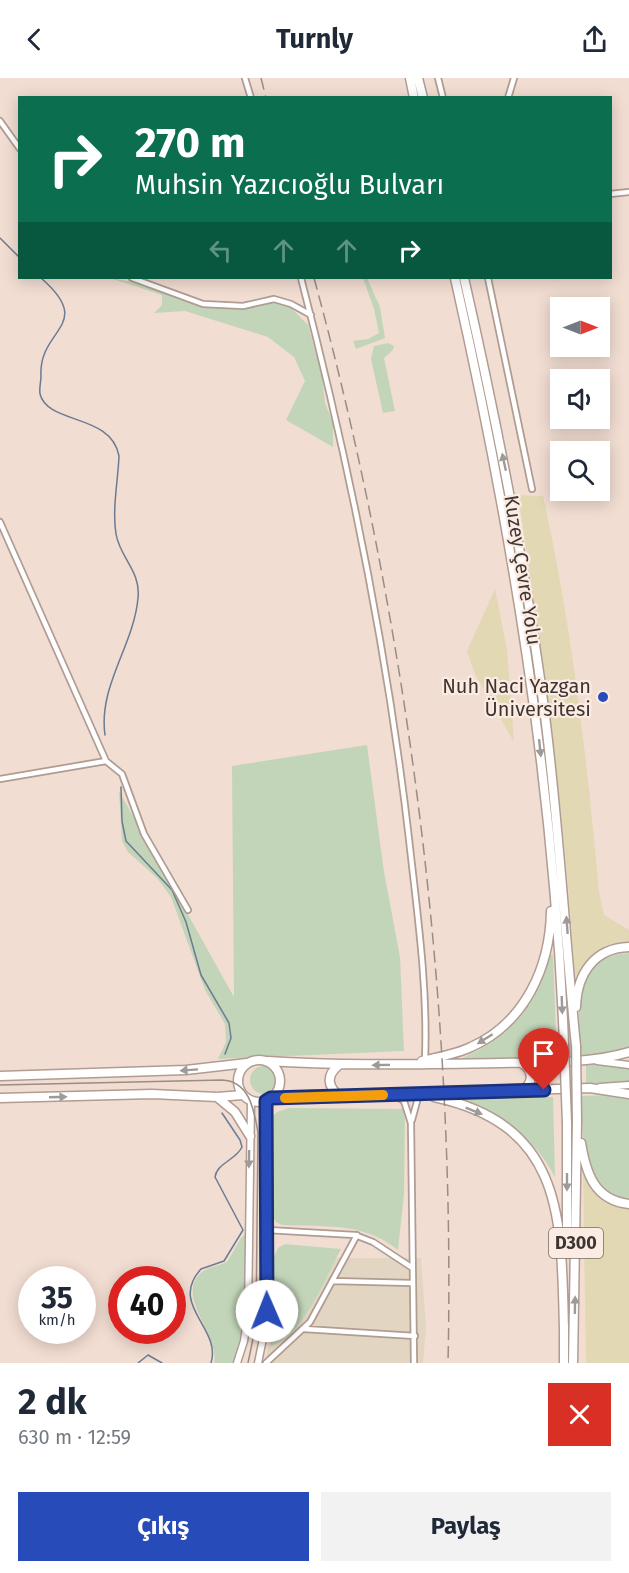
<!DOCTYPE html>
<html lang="tr">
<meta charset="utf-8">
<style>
:root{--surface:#fff;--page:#f2f2f3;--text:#1f2937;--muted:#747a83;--accent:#284bba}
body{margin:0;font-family:"Fira Sans",sans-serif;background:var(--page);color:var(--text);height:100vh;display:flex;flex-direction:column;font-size:22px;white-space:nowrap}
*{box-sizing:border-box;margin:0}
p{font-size:20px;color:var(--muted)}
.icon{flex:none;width:33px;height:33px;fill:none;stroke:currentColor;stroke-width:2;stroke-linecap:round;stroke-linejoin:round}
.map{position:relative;height:1285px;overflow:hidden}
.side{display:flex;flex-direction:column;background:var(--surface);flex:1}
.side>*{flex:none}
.guide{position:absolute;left:18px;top:18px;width:594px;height:183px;border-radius:0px;box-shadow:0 3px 15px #0003;background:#0b6e4f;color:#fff;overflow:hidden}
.needle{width:39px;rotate:90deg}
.controls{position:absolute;left:550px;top:219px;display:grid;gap:12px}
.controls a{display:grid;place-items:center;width:60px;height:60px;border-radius:0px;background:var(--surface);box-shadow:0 3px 15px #0003;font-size:30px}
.speed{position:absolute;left:18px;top:1188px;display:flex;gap:12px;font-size:30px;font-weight:700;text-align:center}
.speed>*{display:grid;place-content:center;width:78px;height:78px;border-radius:50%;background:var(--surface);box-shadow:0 3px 15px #0003;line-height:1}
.speed small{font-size:15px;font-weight:400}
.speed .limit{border:9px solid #d22;background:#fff;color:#111}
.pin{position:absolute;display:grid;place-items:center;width:51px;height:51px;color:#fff;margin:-62px -26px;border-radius:50% 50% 50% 0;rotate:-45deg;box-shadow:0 0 6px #0007}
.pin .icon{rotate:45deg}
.me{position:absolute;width:66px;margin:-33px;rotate:359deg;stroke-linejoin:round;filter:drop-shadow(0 0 4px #0008)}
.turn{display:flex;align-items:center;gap:21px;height:126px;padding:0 18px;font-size:27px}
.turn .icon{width:78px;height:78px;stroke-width:2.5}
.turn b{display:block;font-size:42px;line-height:51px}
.lanes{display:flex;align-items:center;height:57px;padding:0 18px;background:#0003;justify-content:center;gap:30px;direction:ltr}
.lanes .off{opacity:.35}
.round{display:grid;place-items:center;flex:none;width:63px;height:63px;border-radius:0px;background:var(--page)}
.head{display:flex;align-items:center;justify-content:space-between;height:102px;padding:0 18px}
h1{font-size:36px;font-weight:700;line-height:45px}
.button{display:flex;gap:12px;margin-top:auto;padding:12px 18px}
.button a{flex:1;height:69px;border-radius:0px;background:var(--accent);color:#fff;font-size:24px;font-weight:700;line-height:69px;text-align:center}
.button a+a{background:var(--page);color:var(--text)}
header{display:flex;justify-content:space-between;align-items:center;height:78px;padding:0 18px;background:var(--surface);font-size:27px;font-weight:700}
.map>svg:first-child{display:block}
.industrial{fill:#e2d6c2}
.green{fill:#c2d5b9}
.sand{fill:#e2d8b3}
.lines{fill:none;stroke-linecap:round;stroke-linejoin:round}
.stream{stroke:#6b7b92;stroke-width:1.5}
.street-casing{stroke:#b09c92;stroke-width:8}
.secondary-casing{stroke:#b09c92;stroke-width:9}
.highway-casing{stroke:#b09c92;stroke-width:11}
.street{stroke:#fff;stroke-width:4.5}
.secondary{stroke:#fff;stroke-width:6}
.highway{stroke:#fff;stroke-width:8}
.tram{stroke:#9b8c84;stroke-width:1.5}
.rail{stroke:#9b8c84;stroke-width:1.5;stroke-dasharray:12 6;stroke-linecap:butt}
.highway-bridge-casing{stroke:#b09c92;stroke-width:11;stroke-linecap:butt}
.highway-bridge{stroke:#fff;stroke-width:8}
.oneway{fill:#9e9a98}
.route-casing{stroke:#1a3179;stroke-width:15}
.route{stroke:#284bba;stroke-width:10}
.slow{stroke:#f59e0b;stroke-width:10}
.poi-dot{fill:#284bba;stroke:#fcebe2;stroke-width:2}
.labels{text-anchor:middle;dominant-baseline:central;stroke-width:4.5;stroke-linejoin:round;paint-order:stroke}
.shield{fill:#fcebe2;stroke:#766c66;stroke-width:1.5}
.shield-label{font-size:18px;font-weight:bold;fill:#3d3531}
.street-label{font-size:20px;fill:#3d3531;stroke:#fcebe2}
.poi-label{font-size:20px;fill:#3d3531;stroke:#fcebe2;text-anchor:end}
</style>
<header><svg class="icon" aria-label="back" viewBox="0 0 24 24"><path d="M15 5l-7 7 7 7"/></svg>Turnly<svg class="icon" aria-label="share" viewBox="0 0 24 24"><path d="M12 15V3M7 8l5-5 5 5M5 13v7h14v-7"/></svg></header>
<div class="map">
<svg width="629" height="1285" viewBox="0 0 629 1285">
<rect width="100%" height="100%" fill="#f2ddd2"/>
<path class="industrial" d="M273 1180H421L426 1250 423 1285H265L273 1244Z"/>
<path class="green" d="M110 200 138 205 199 228 243 232 274 223 290 229 308 247 322 298 325 325 333 345V369L286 342 305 303 294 279 268 259 185 233 154 235 162 227V217Z
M363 200H367L380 229 385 260 356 271 353 263 368 261 379 255 374 231Z
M388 265 394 268 393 272 384 280 395 333 383 335 371 281 374 268Z
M367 667 384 794 400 879 404 973 218 981 226 964 225 946 205 912 171 819 157 800 128 774 122 763 119 713 234 919 232 688Z
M629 875V972L580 978C579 935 570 878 629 875Z
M550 877H553L557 981 456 982C504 966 538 925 550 877Z
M586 986 629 991V1003L586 1006Z
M250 1002a14 14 0 1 1 28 0a14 14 0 1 1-28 0Z
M610 1017 629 1021V1124C580 1115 583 1058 581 1018Z
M553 1019 555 1099C532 1055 498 1038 454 1021Z
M289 1030 405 1031 404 1116 398 1172C364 1144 324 1149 282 1147L276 1144 272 1136 269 1042 277 1034Z
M251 1151 250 1248 241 1285H214C221 1259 167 1209 209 1190 214 1188 221 1187 227 1184L241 1160Z
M285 1166 341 1171C324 1202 305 1255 271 1268L274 1179 278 1170Z"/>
<path class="sand" d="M518 417 543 418C572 548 587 681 599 814L604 837 629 852V864C596 863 593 881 575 900 565 737 543 578 518 417Z
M495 511 507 572 514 664 475 596 467 573Z
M583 1092C590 1116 606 1125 629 1129V1285H586Z"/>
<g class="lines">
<path class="stream" d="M0 160 20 180
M41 200C96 248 38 250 41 298 41 304 39 310 40 316 48 347 111 335 119 378 118 403 112 431 116 456 120 480 141 493 138 520 134 567 98 608 105 657
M121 709 122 743 126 763 172 812 186 844 201 897 229 945 231 960 225 976
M138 1285 148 1277 162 1285
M211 1285C222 1250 168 1227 201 1191L224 1183 243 1152 215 1099C217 1085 236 1082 242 1069L240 1062 222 1035"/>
<g class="street-casing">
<path id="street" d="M245 0 251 20
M438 0 443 20
M508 20 514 0
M0 43 20 71
M610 116 629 114
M132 200 203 226 243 228 274 221 291 226 311 237
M301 200C349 385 387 570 409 761 417 834 428 908 425 982
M488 200 532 411
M0 444 106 683
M0 701 106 683 122 696 144 756 188 832
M396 1018 404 1023 411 1045 414 1285
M412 1042 419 1016
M267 1152 355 1157 373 1164 411 1189
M332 1203 412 1205
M304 1251 415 1258
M266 1285 310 1244 357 1157"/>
</g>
<g class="secondary-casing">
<path id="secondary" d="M597 983 629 987
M600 1009 629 1007
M237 1285 244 1263 248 1235 251 1023
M258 1285 267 1241 266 1023"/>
</g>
<g class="highway-casing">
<path id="highway" d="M410 0 414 20
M418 0 423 20
M455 200C512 452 554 707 564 966
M464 200C497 345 526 490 545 638 559 748 565 858 576 968
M576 929C577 896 594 870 629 869
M238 1003a21 21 0 1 1 42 0a21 21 0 1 1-42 0Z
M267 983C345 988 423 986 501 985 543 984 588 986 629 974
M422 983C438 979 457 976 471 969 525 945 550 889 551 833
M521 985C534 992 534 1006 521 1013
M339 987C325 998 328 1009 340 1019
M0 998 186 992 247 985
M217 1019 235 1034 250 1058
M434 1019C566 1047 561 1143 564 1252
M0 1020 152 1016 217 1019 243 1017
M271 1020 590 1010 629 1016
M567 1045V1174
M581 1065C586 1095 594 1122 629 1126
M564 1285V1247
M573 1285 577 1044"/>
</g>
<use href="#street" class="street"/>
<use href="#secondary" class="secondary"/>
<use href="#highway" class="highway"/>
<path class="tram" d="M0 1007 222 1002C250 1003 254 1033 258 1054L256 1246 248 1285"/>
<path class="rail" d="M261 0 266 20
M314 200C409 548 456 924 448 1285"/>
<g class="highway-bridge-casing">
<path id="highway-bridge" d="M564 966 567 1045
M576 968 577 1044"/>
</g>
<use href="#highway-bridge" class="highway-bridge"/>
</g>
<defs><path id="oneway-solid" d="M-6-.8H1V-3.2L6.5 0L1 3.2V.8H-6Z" transform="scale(1.5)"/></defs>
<g class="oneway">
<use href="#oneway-solid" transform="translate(504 384) rotate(-102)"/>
<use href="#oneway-solid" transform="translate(540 670) rotate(84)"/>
<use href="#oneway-solid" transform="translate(567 847) rotate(-94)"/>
<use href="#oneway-solid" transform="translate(562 927) rotate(88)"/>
<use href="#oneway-solid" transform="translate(485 961) rotate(148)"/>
<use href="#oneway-solid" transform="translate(381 987) rotate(179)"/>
<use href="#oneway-solid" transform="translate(189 992) rotate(176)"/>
<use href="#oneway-solid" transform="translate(58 1019) rotate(-2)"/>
<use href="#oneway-solid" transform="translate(474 1033) rotate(22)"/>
<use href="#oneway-solid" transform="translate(249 1081) rotate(91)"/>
<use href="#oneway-solid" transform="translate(567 1104) rotate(90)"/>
<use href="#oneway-solid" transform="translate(575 1227) rotate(-89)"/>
</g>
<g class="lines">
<g class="route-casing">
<path id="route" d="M267 1233 266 1023 271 1020 544 1012"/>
</g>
<use href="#route" class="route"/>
<path class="slow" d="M285 1020 383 1017"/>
</g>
<circle class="poi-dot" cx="603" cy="619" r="6"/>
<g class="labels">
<rect class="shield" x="549" y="1150" width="54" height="30" rx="4.5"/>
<g class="shield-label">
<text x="576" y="1165">D300</text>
</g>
<g class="street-label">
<text transform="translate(523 492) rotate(81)">Kuzey Çevre Yolu</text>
</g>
<g class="poi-label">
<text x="591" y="608">Nuh Naci Yazgan<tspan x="591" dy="23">Üniversitesi</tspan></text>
</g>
</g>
</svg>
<div class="controls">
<a><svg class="needle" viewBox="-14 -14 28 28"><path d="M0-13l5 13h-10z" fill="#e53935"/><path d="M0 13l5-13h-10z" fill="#747a83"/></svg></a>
<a><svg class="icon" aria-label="sound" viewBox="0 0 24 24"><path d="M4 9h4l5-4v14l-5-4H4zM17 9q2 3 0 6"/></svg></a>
<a><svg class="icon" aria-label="search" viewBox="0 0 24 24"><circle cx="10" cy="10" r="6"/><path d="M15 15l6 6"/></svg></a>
</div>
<div class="speed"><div>35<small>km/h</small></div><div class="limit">40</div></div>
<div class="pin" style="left:544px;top:1012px;background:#d93025"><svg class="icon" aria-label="arrive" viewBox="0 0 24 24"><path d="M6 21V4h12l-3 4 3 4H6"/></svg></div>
<svg class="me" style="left:267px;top:1233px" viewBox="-20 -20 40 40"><circle r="19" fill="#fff"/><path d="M0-13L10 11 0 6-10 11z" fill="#284bba"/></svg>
<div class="guide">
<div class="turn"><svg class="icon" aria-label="right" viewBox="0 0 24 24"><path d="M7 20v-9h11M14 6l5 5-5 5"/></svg><div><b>270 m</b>Muhsin Yazıcıoğlu Bulvarı</div></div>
<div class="lanes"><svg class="icon off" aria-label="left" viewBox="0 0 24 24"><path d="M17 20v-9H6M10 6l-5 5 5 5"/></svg><svg class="icon off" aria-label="ahead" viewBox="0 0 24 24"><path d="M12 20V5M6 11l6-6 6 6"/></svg><svg class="icon off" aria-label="ahead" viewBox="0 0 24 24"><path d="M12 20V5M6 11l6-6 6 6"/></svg><svg class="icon" aria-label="right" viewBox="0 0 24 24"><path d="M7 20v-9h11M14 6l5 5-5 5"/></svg></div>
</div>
</div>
<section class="side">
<div class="head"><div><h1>2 dk</h1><p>630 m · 12:59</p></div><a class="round" style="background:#d93025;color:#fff"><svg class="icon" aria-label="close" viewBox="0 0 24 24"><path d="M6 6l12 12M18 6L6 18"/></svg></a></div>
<div class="button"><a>Çıkış</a><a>Paylaş</a></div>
</section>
